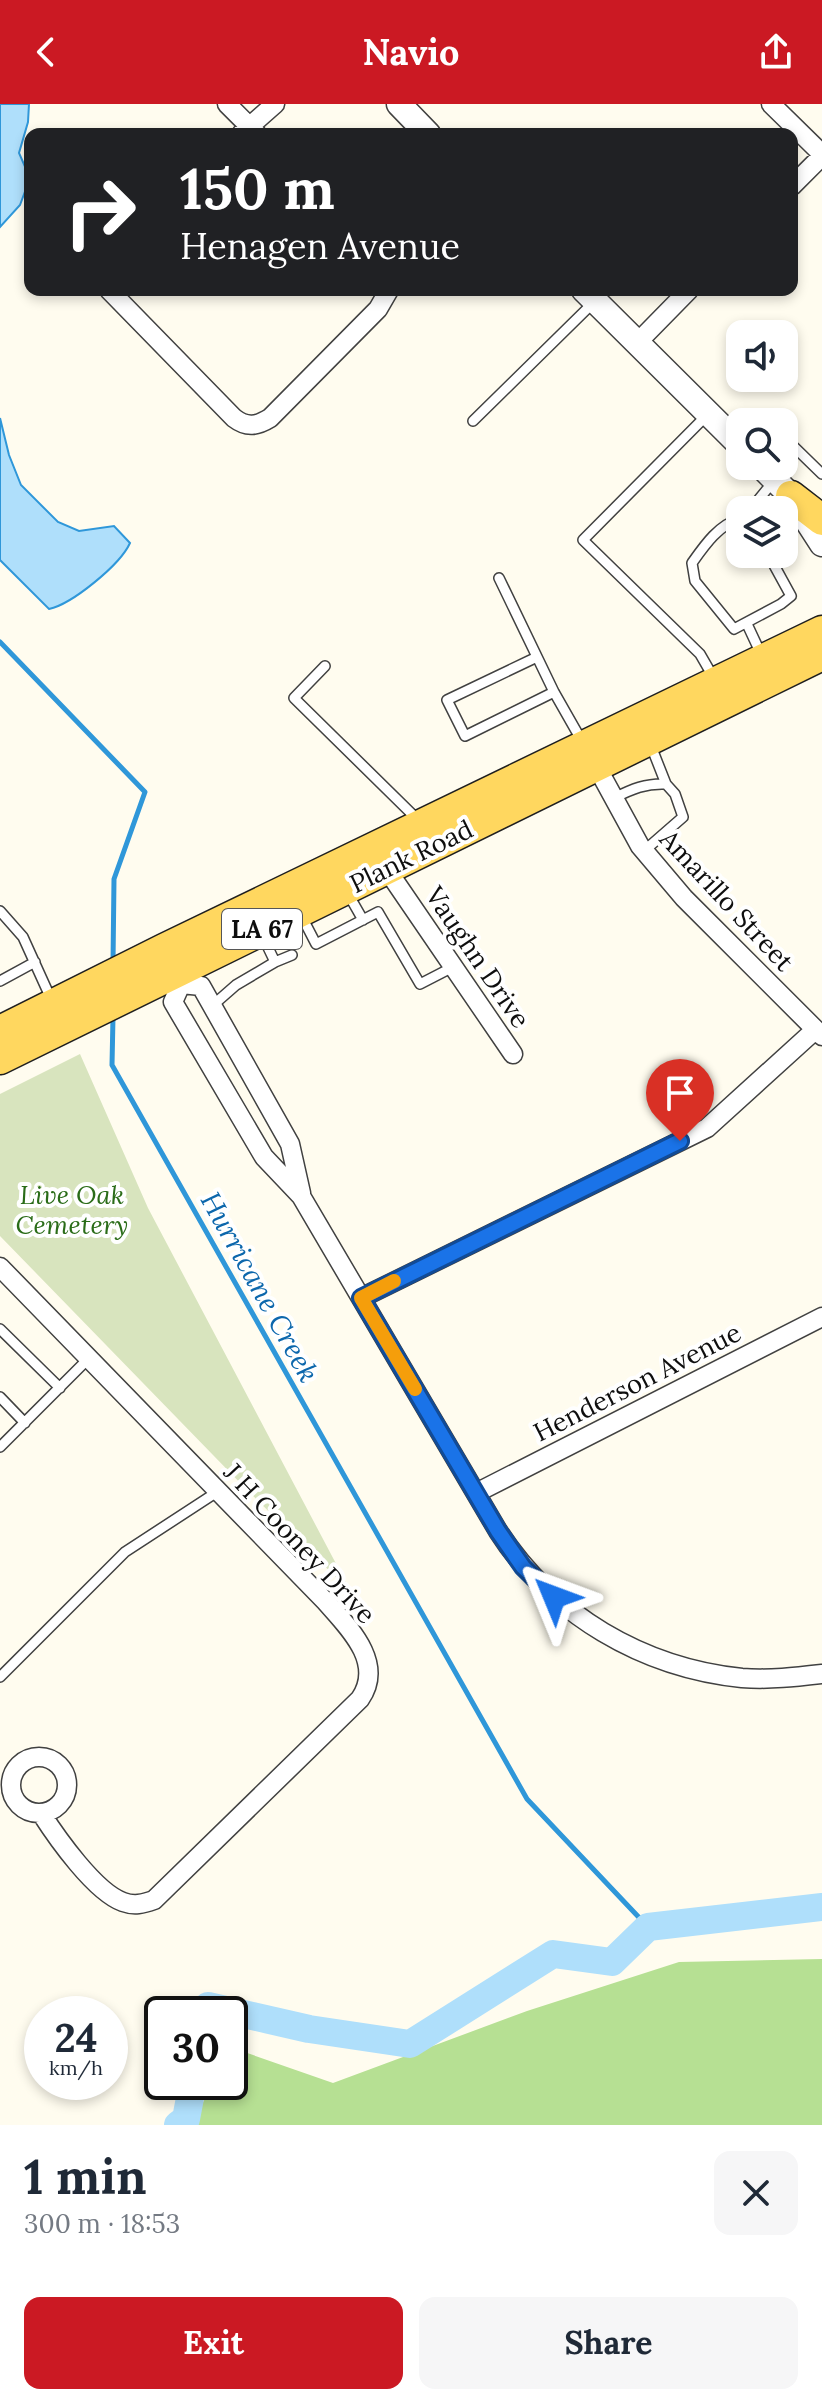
<!DOCTYPE html>
<meta charset="utf-8">
<style>
:root{--surface:#fff;--page:#f6f6f7;--text:#1f2937;--muted:#747a83;--accent:#cb1923}
body{margin:0;font-family:Lora,serif;background:var(--page);color:var(--text);height:100vh;display:flex;flex-direction:column;font-size:30px;white-space:nowrap}
*{box-sizing:border-box;margin:0}
p{font-size:26px;color:var(--muted)}
.icon{flex:none;width:44px;height:44px;fill:none;stroke:currentColor;stroke-width:2;stroke-linecap:round;stroke-linejoin:round}
.map{position:relative;height:2021px;overflow:hidden}
.side{display:flex;flex-direction:column;background:var(--surface);flex:1}
.side>*{flex:none}
.guide{position:absolute;left:24px;top:24px;width:774px;height:168px;border-radius:16px;box-shadow:0 4px 12px #0003;background:#202124;color:#fff;overflow:hidden}
.buttons{position:absolute;left:726px;top:216px;display:grid;gap:16px}
.buttons a{display:grid;place-items:center;width:72px;height:72px;border-radius:16px;background:var(--surface);box-shadow:0 4px 12px #0003;font-size:40px}
.speed{position:absolute;left:24px;top:1892px;display:flex;gap:16px;font-size:40px;font-weight:700;text-align:center}
.speed>*{display:grid;place-content:center;width:104px;height:104px;border-radius:50%;background:var(--surface);box-shadow:0 4px 12px #0003;line-height:1}
.speed small{font-size:20px;font-weight:400}
.speed .limit{border:4px solid #111;border-radius:12px;background:#fff;color:#111}
.pin{position:absolute;display:grid;place-items:center;width:68px;height:68px;color:#fff;margin:-82px -34px;border-radius:50% 50% 50% 0;rotate:-45deg;box-shadow:0 0 8px #0007}
.pin .icon{rotate:45deg}
.me{position:absolute;width:88px;margin:-44px;rotate:314deg;stroke-linejoin:round;filter:drop-shadow(0 0 6px #0008)}
.turn{display:flex;align-items:center;gap:28px;height:168px;padding:0 24px;font-size:36px}
.turn .icon{width:104px;height:104px;stroke-width:2.5}
.turn b{display:block;font-size:56px;line-height:68px}
.round{display:grid;place-items:center;flex:none;width:84px;height:84px;border-radius:16px;background:var(--page)}
.summary{display:flex;align-items:center;justify-content:space-between;height:136px;padding:0 24px}
h1{font-size:48px;font-weight:800;line-height:60px}
.action{display:flex;gap:16px;margin-top:auto;padding:16px 24px}
.action a{flex:1;height:92px;border-radius:16px;background:var(--accent);color:#fff;font-size:32px;font-weight:800;line-height:92px;text-align:center}
.action a+a{background:var(--page);color:var(--text)}
header{display:flex;justify-content:space-between;align-items:center;height:104px;padding:0 24px;background:var(--accent);color:#fff;font-size:36px;font-weight:800}
.map>svg:first-child{display:block}
.forest{fill:#b6e093}
.cemetery{fill:#d8e4be}
.water{fill:#afdffb;stroke:#2f97d9;stroke-width:2}
.lines{fill:none;stroke-linecap:round;stroke-linejoin:round}
.stream{stroke:#2f97d9;stroke-width:5}
.river{stroke:#afdffb;stroke-width:28}
.service-casing{stroke:#414141;stroke-width:12}
.minor-casing{stroke:#414141;stroke-width:21}
.tertiary-casing{stroke:#414141;stroke-width:27}
.primary-casing{stroke:#1f1f1f;stroke-width:33}
.service{stroke:#fff;stroke-width:9}
.minor{stroke:#fff;stroke-width:18}
.tertiary{stroke:#fff;stroke-width:24}
.primary{stroke:#ffd75f;stroke-width:30}
.route-casing{stroke:#114b97;stroke-width:20}
.route{stroke:#1a73e8;stroke-width:14}
.slow{stroke:#f59e0b;stroke-width:14}
.labels{text-anchor:middle;dominant-baseline:central;stroke-width:8;stroke-linejoin:round;paint-order:stroke}
.shield{fill:#fff;stroke:#565656;stroke-width:2}
.shield-label{font-size:24px;font-weight:bold;fill:#0e0e0e}
.street-label{font-size:26px;fill:#0e0e0e;stroke:#fff}
.park-label{font-size:26px;font-style:italic;fill:#2a6c18;stroke:#fff}
.water-label{font-size:28px;font-style:italic;fill:#0c67ac;stroke:#fff}
</style>
<header><svg class="icon" aria-label="back" viewBox="0 0 24 24"><path d="M15 5l-7 7 7 7"/></svg>Navio<svg class="icon" aria-label="share" viewBox="0 0 24 24"><path d="M12 15V3M7 8l5-5 5 5M5 13v7h14v-7"/></svg></header>
<div class="map">
<svg width="822" height="2021" viewBox="0 0 822 2021">
<rect width="100%" height="100%" fill="#fffcef"/>
<path class="forest" d="M822 1855V2021H192L213 1978H230V1943L333 1979 527 1907 679 1858Z"/>
<path class="cemetery" d="M80 950 148 1104 351 1488 249 1388 0 1132V990Z"/>
<path class="water" d="M0 0H29L28 18 19 49 30 74 20 101 0 123Z
M0 314 9 351 21 381 58 418 79 427 114 422 130 439C120 461 72 500 49 505L0 456Z"/>
<g class="lines">
<path class="stream" d="M0 538 145 688 114 775 113 859
M113 913 112 961 527 1695 648 1823"/>
<path class="river" d="M206 1910 208 1902 309 1925 410 1940 553 1850 612 1858 648 1823 822 1803
M178 2021 186 2015 193 1978"/>
<g class="service-casing">
<path id="service" d="M707 311 583 436 700 550 715 576
M473 317 595 197
M784 333 822 370
M750 406 773 378
M740 415C719 420 704 442 692 459L695 477 734 525 781 500 791 492 768 450
M499 474 554 588 583 639
M747 520 761 550
M537 553 447 596 465 632 554 588
M325 562 294 594 419 717
M651 642 666 680
M614 694C632 685 646 679 666 680L675 690 683 713 644 747
M347 788 363 816
M0 807 23 833 52 897
M302 813 316 840 378 808 420 880 453 863
M275 858 292 851
M0 877 35 858
M212 902 236 881 275 858 263 833
M0 1225 60 1284
M0 1293 25 1319
M0 1343 88 1255
M0 1573 125 1448 217 1388"/>
</g>
<g class="minor-casing">
<path id="minor" d="M227 0 257 30
M771 0 822 50
M241 30 275 0
M792 82 822 52
M109 186 234 314C247 324 257 322 270 314L378 205 389 186
M637 239 689 186
M593 656 640 742 684 794 822 932
M381 757 513 950
M181 880 173 898 264 1053 301 1092 498 1427C552 1511 643 1564 742 1574 769 1576 796 1573 822 1570
M181 880 201 882 290 1040 301 1089
M0 1163 326 1498C349 1524 385 1559 360 1595L154 1796C143 1800 134 1802 123 1798 95 1788 57 1734 41 1709
M361 1194 707 1024 815 926
M476 1389 822 1213
M11 1681a28 28 0 1 1 56 0a28 28 0 1 1-56 0Z"/>
</g>
<g class="tertiary-casing">
<path id="tertiary" d="M399 0 428 30
M584 186 740 341
M761 362 791 392 822 440"/>
</g>
<g class="primary-casing">
<path id="primary" d="M791 392 822 416
M0 927 164 845 822 527
M0 955 822 551"/>
</g>
<use href="#service" class="service"/>
<use href="#minor" class="minor"/>
<use href="#tertiary" class="tertiary"/>
<use href="#primary" class="primary"/>
</g>
<g class="lines">
<g class="route-casing">
<path id="route" d="M554 1493 523 1463 498 1427 361 1194 680 1037"/>
</g>
<use href="#route" class="route"/>
<path class="slow" d="M394 1177 361 1194 415 1285"/>
</g>
<g class="labels">
<rect class="shield" x="222" y="805" width="80" height="40" rx="6"/>
<g class="shield-label">
<text x="262" y="825">LA 67</text>
</g>
<g class="street-label">
<text transform="translate(411 752) rotate(-26)">Plank Road</text>
<text transform="translate(727 796) rotate(47)">Amarillo Street</text>
<text transform="translate(478 853) rotate(56)">Vaughn Drive</text>
<text transform="translate(637 1278) rotate(-27)">Henderson Avenue</text>
<text transform="translate(300 1439) rotate(47)">J H Cooney Drive</text>
</g>
<g class="park-label">
<text x="72" y="1090">Live Oak<tspan x="72" dy="30">Cemetery</tspan></text>
</g>
<g class="water-label">
<text transform="translate(260 1183) rotate(61)">Hurricane Creek</text>
</g>
</g>
</svg>
<div class="buttons">
<a><svg class="icon" aria-label="sound" viewBox="0 0 24 24"><path d="M4 9h4l5-4v14l-5-4H4zM17 9q2 3 0 6"/></svg></a>
<a><svg class="icon" aria-label="search" viewBox="0 0 24 24"><circle cx="10" cy="10" r="6"/><path d="M15 15l6 6"/></svg></a>
<a><svg class="icon" aria-label="layers" viewBox="0 0 24 24"><path d="M12 4l9 5-9 5-9-5zM3 14l9 5 9-5"/></svg></a>
</div>
<div class="speed"><div>24<small>km/h</small></div><div class="limit">30</div></div>
<div class="pin" style="left:680px;top:1037px;background:#d93025"><svg class="icon" aria-label="arrive" viewBox="0 0 24 24"><path d="M6 21V4h12l-3 4 3 4H6"/></svg></div>
<svg class="me" style="left:554px;top:1493px" viewBox="-20 -20 40 40"><path d="M0-17L14 15 0 8-14 15z" fill="#1a73e8" stroke="#fff" stroke-width="4"/></svg>
<div class="guide">
<div class="turn"><svg class="icon" aria-label="right" viewBox="0 0 24 24"><path d="M7 20v-9h11M14 6l5 5-5 5"/></svg><div><b>150 m</b>Henagen Avenue</div></div>
</div>
</div>
<section class="side">
<div class="summary"><div><h1>1 min</h1><p>300 m · 18:53</p></div><a class="round"><svg class="icon" aria-label="close" viewBox="0 0 24 24"><path d="M6 6l12 12M18 6L6 18"/></svg></a></div>
<div class="action"><a>Exit</a><a>Share</a></div>
</section>
